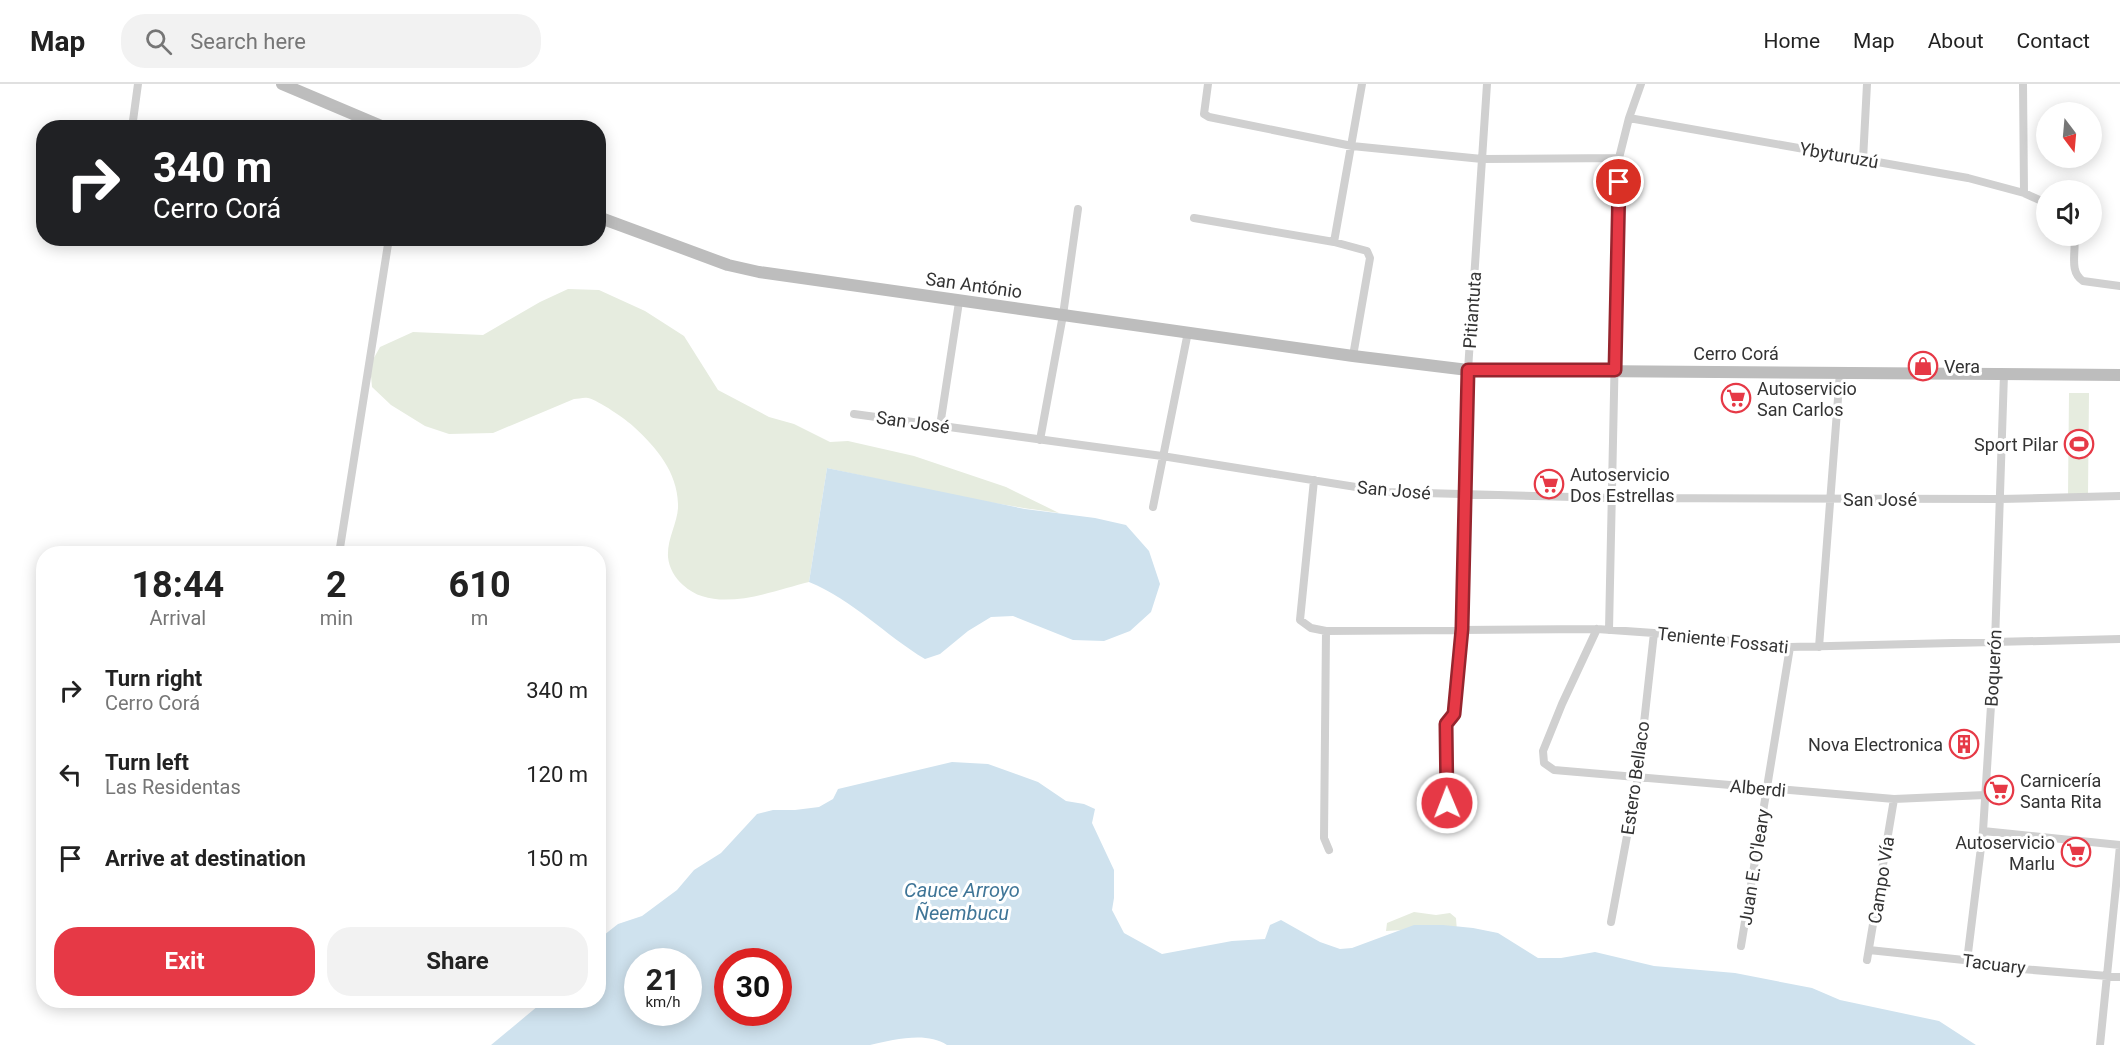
<!DOCTYPE html>
<meta charset="utf-8">
<style>
:root{--surface:#fff;--page:#f2f2f2;--text:#222;--muted:#767676;--line:#e0e0e0;--accent:#e63946}
body{margin:0;font-family:Roboto,sans-serif;background:var(--page);color:var(--text);height:100vh;display:flex;flex-direction:column;font-size:22px;white-space:nowrap}
*{box-sizing:border-box;margin:0}
p{font-size:20px;color:var(--muted)}
.icon{flex:none;width:33px;height:33px;fill:none;stroke:currentColor;stroke-width:2;stroke-linecap:round;stroke-linejoin:round}
.map{position:relative;flex:1;overflow:hidden}
.side{position:absolute;left:36px;top:462px;width:570px;height:462px;display:flex;flex-direction:column;background:var(--surface);border-radius:24px;box-shadow:0 3px 15px #0003}
.side>*{flex:none}
.top-card{position:absolute;left:36px;top:36px;width:570px;height:126px;border-radius:24px;box-shadow:0 3px 15px #0003;background:#202124;color:#fff;overflow:hidden}
.needle{width:39px;rotate:164deg}
.fabs{position:absolute;left:2036px;top:18px;display:grid;gap:12px}
.fabs a{display:grid;place-items:center;width:66px;height:66px;border-radius:50%;background:var(--surface);box-shadow:0 3px 15px #0003;font-size:30px}
.speed{position:absolute;left:624px;top:864px;display:flex;gap:12px;font-size:30px;font-weight:700;text-align:center}
.speed>*{display:grid;place-content:center;width:78px;height:78px;border-radius:50%;background:var(--surface);box-shadow:0 3px 15px #0003;line-height:1}
.speed small{font-size:15px;font-weight:400}
.speed .limit{border:9px solid #d22;background:#fff;color:#111}
.pin{position:absolute;display:grid;place-items:center;width:51px;height:51px;color:#fff;margin:-26px;border:3px solid #fff;border-radius:50%;box-shadow:0 2px 6px #0007}
.me{position:absolute;width:66px;margin:-33px;rotate:359deg;stroke-linejoin:round;filter:drop-shadow(0 0 4px #0008)}
.turn{display:flex;align-items:center;gap:21px;height:126px;padding:0 18px;font-size:27px}
.turn .icon{width:78px;height:78px;stroke-width:2.5}
.turn b{display:block;font-size:42px;line-height:51px}
.eta{display:flex;justify-content:space-evenly;align-items:center;height:102px;text-align:center}
.eta b{font-size:36px;font-weight:700;line-height:42px}
.primary-button{display:flex;gap:12px;margin-top:auto;padding:12px 18px}
.primary-button a{flex:1;height:69px;border-radius:24px;background:var(--accent);color:#fff;font-size:24px;font-weight:700;line-height:69px;text-align:center}
.primary-button a+a{background:var(--page);color:var(--text)}
ul{padding:0;list-style:none}
li{display:flex;align-items:center;gap:18px;height:84px;padding:0 18px}
li div{flex:1}
li b{display:block;font-size:22px}
li em{font-style:normal}
header{display:flex;align-items:center;gap:36px;box-sizing:border-box;height:84px;padding:0 30px;background:var(--surface);border-bottom:2px solid var(--line)}
header strong{font-size:28px}
nav{display:flex;gap:33px;margin-inline-start:auto;font-size:21px}
.search{width:420px;height:54px;background:var(--page);display:flex;align-items:center;gap:15px;box-sizing:border-box;padding:0 21px;border-radius:24px;color:var(--muted);font-size:22px}
.map>svg:first-child{display:block}
.green{fill:#e6ecdf}
.water{fill:#cfe2ee;fill-rule:evenodd}
.lines{fill:none;stroke-linecap:round;stroke-linejoin:round}
.street{stroke:#d0d0d0;stroke-width:8}
.secondary{stroke:#bdbdbd;stroke-width:12}
.route-casing{stroke:#96252e;stroke-width:15}
.route{stroke:#e63946;stroke-width:10}
.labels{text-anchor:middle;dominant-baseline:central;stroke-width:6;stroke-linejoin:round;paint-order:stroke}
.street-label{font-size:18px;fill:#333;stroke:#fff}
.poi-label{font-size:18px;fill:#333;stroke:#fff;text-anchor:start}
.water-label{font-size:20px;font-style:italic;fill:#3f7597;stroke:#fff}
</style>
<header>
<strong>Map</strong>
<div class="search"><svg class="icon" aria-label="search" viewBox="0 0 24 24"><circle cx="10" cy="10" r="6"/><path d="M15 15l6 6"/></svg>Search here</div>
<nav><a>Home</a><a>Map</a><a>About</a><a>Contact</a></nav>
</header>
<div class="map">
<svg width="2120" height="961" viewBox="0 0 2120 961">
<rect width="100%" height="100%" fill="#fff"/>
<path class="green" d="M568 205 599 206 645 227 684 252 718 306 769 333 794 340 830 358 848 357 914 372 1006 403 1059 429C981 419 904 401 827 384L809 498C772 507 715 531 683 501 675 494 669 484 668 473 667 453 679 437 678 420 677 388 657 364 634 343 627 336 598 316 588 314 584 313 578 315 574 315L493 349 449 350 425 342 391 321 372 303 370 281 380 263 413 248 483 251 540 218Z
M2069 309H2089L2088 411H2068Z
M1414 828 1436 831 1450 829 1456 834 1457 848 1379 961 1403 846 1386 847 1387 839Z"/>
<path class="water" d="M827 384 1025 425 1095 434 1126 441 1149 467 1160 500 1151 528 1130 547 1104 557 1073 556 1013 532 991 533 968 547 940 570 925 575C885 551 853 516 809 498Z
M952 678 988 680 1038 698 1066 717 1084 720 1095 725 1092 739 1114 786V814L1112 826 1124 849 1162 870 1232 857 1265 855 1270 841 1281 836 1320 858 1340 865 1352 864 1414 841H1443L1473 844 1498 849 1538 874H1561L1595 868 1654 882 1735 889 1812 904 1840 916 1939 937 1976 961H947C926 947 893 956 870 961H491L544 917 598 916 599 855 618 840 642 832 677 806 694 786 721 769 757 730 773 726H795L819 723 833 715 838 705ZM638 878H688V928H638ZM728 878H778V928H728Z"/>
<g class="lines">
<path class="street" d="M1208 0 1204 30 1209 33 1352 62 1482 75 1619 74
M2023 0 2024 109
M1629 34 1968 94 2024 109 2046 119
M132 44 138 0
M1863 76 1867 0
M1194 134 1334 158 1367 167 1370 174 1353 272
M2074 152C2077 167 2068 187 2083 197L2120 202
M1334 158 1362 0
M854 330 1162 372 1387 408 1612 414 2000 415 2120 412
M940 342 959 218
M1040 356 1063 231 1078 125
M1314 396 1300 536 1311 544 1326 547 1324 754 1329 766
M1153 423 1188 248
M339 470 389 154
M1597 545 1562 620 1543 667 1544 679 1554 686 1894 715 1985 711
M1609 546 1619 74 1629 34 1641 0
M1326 547 1597 545 1654 549 1790 563 2120 555
M1819 563 1840 288
M1447 736 1446 640 1454 630 1462 545 1468 286 1487 0
M1983 747 2120 761
M1611 838 1638 693 1654 549
M1741 862 1790 563
M1869 866 1964 876 1984 882 2120 893
M1867 876 1894 715
M1967 877 1983 747 1995 559 2004 290
M2100 961 2120 762"/>
<path class="secondary" d="M282 0 386 44
M598 133 728 181 759 188 1353 272 1468 286 2120 291"/>
</g>
<g class="lines">
<g class="route-casing">
<path id="route" d="M1447 719 1446 640 1454 630 1462 545 1468 286H1615L1619 98"/>
</g>
<use href="#route" class="route"/>
</g>
<defs>
<g id="shop-ring" transform="scale(1.5)"><circle r="9.5" fill="#fff" stroke="#e63946" stroke-width="1.5"/><path d="M-5-2.5h2.3a2.7 3.5 0 0 1 5.4 0H5L5.5 6h-11ZM-1.5-2.5h3a1.5 2.3 0 0 0-3 0Z" fill="#e63946"/></g>
<g id="supermarket-ring" transform="scale(1.5)"><circle r="9.5" fill="#fff" stroke="#e63946" stroke-width="1.5"/><path d="M-6-5.5h2.5l.6 2H6L4.5 2H-2.5L-4.4-4H-6ZM-1.5 3.2a1.3 1.3 0 1 0 .1 0ZM3 3.2a1.3 1.3 0 1 0 .1 0Z" fill="#e63946"/></g>
<g id="stadium-ring" transform="scale(1.5)"><circle r="9.5" fill="#fff" stroke="#e63946" stroke-width="1.5"/><path d="M0-5a6.5 5 0 1 0 0 10a6.5 5 0 1 0 0-10ZM-3.5-1.8h7v3.6h-7Z" fill="#e63946"/></g>
<g id="building-ring" transform="scale(1.5)"><circle r="9.5" fill="#fff" stroke="#e63946" stroke-width="1.5"/><path d="M-4-6H4V6H1V3H-1V6H-4ZM-2.5-4.3h1.7v1.8h-1.7ZM.8-4.3h1.7v1.8H.8ZM-2.5-1h1.7V.8h-1.7ZM.8-1h1.7V.8H.8Z" fill="#e63946"/></g>
</defs>
<g fill-rule="evenodd">
<use href="#shop-ring" x="1923" y="282"/>
<use href="#supermarket-ring" x="1736" y="314"/>
<use href="#stadium-ring" x="2079" y="360"/>
<use href="#supermarket-ring" x="1549" y="400"/>
<use href="#building-ring" x="1964" y="660"/>
<use href="#supermarket-ring" x="1999" y="706"/>
<use href="#supermarket-ring" x="2076" y="768"/>
</g>
<g class="labels">
<g class="street-label">
<text transform="translate(1839 71) rotate(10)">Ybyturuzú</text>
<text transform="translate(974 201) rotate(8)">San António</text>
<text transform="translate(1472 226) rotate(-86)">Pitiantuta</text>
<text x="1736" y="269">Cerro Corá</text>
<text transform="translate(913 338) rotate(8)">San José</text>
<text transform="translate(1394 406) rotate(5)">San José</text>
<text x="1880" y="415">San José</text>
<text transform="translate(1723 556) rotate(6)">Teniente Fossati</text>
<text transform="translate(1993 584) rotate(-87)">Boquerón</text>
<text transform="translate(1635 694) rotate(-82)">Estero Bellaco</text>
<text transform="translate(1758 704) rotate(5)">Alberdi</text>
<text transform="translate(1754 783) rotate(-81)">Juan E. O'leary</text>
<text transform="translate(1881 796) rotate(-81)">Campo Vía</text>
<text transform="translate(1994 880) rotate(7)">Tacuary</text>
</g>
<g class="poi-label">
<text x="1944" y="282">Vera</text>
<text x="1757" y="304">Autoservicio<tspan x="1757" dy="21">San Carlos</tspan></text>
<text x="2058" y="360" text-anchor="end">Sport Pilar</text>
<text x="1570" y="390">Autoservicio<tspan x="1570" dy="21">Dos Estrellas</tspan></text>
<text x="1943" y="660" text-anchor="end">Nova Electronica</text>
<text x="2020" y="696">Carnicería<tspan x="2020" dy="21">Santa Rita</tspan></text>
<text x="2055" y="758" text-anchor="end">Autoservicio<tspan x="2055" dy="21">Marlu</tspan></text>
</g>
<g class="water-label">
<text x="962" y="806">Cauce Arroyo<tspan x="962" dy="23">Ñeembucu</tspan></text>
</g>
</g>
</svg>
<div class="fabs">
<a><svg class="needle" viewBox="-14 -14 28 28"><path d="M0-13l5 13h-10z" fill="#e53935"/><path d="M0 13l5-13h-10z" fill="#767676"/></svg></a>
<a><svg class="icon" aria-label="sound" viewBox="0 0 24 24"><path d="M4 9h4l5-4v14l-5-4H4zM17 9q2 3 0 6"/></svg></a>
</div>
<div class="speed"><div>21<small>km/h</small></div><div class="limit">30</div></div>
<div class="pin" style="left:1619px;top:98px;background:#d93025"><svg class="icon" aria-label="arrive" viewBox="0 0 24 24"><path d="M6 21V4h12l-3 4 3 4H6"/></svg></div>
<svg class="me" style="left:1447px;top:719px" viewBox="-20 -20 40 40"><circle r="17" fill="#e63946" stroke="#fff" stroke-width="3"/><path d="M0-11L8 9 0 5-8 9z" fill="#fff"/></svg>
<div class="top-card">
<div class="turn"><svg class="icon" aria-label="right" viewBox="0 0 24 24"><path d="M7 20v-9h11M14 6l5 5-5 5"/></svg><div><b>340 m</b>Cerro Corá</div></div>
</div>
<section class="side">
<div class="eta">
<div><b>18:44</b><p>Arrival</p></div>
<div><b>2</b><p>min</p></div>
<div><b>610</b><p>m</p></div>
</div>
<ul>
<li><svg class="icon" aria-label="right" viewBox="0 0 24 24"><path d="M7 20v-9h11M14 6l5 5-5 5"/></svg><div><b>Turn right</b><p>Cerro Corá</p></div><em>340 m</em></li>
<li><svg class="icon" aria-label="left" viewBox="0 0 24 24"><path d="M17 20v-9H6M10 6l-5 5 5 5"/></svg><div><b>Turn left</b><p>Las Residentas</p></div><em>120 m</em></li>
<li><svg class="icon" aria-label="arrive" viewBox="0 0 24 24"><path d="M6 21V4h12l-3 4 3 4H6"/></svg><div><b>Arrive at destination</b></div><em>150 m</em></li>
</ul>
<div class="primary-button"><a>Exit</a><a>Share</a></div>
</section>
</div>
